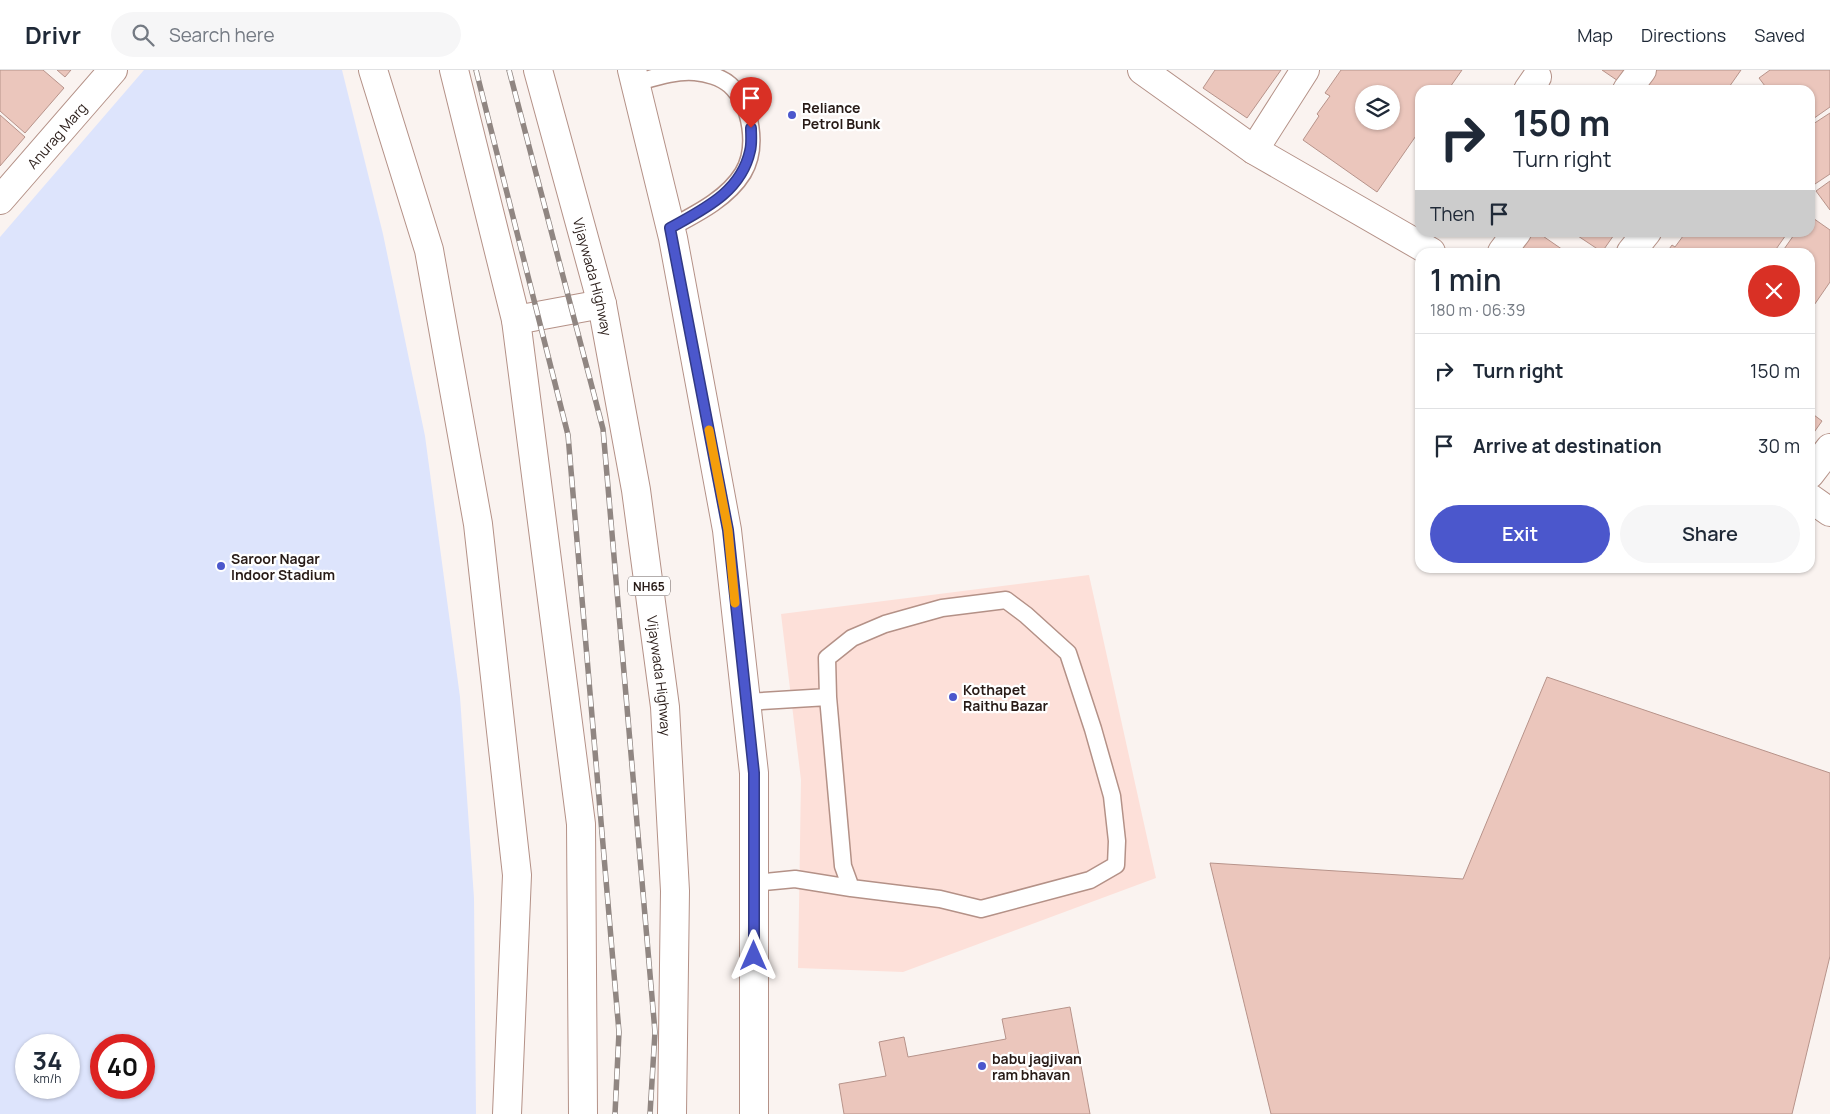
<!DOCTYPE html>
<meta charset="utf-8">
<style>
:root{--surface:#fff;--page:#f6f6f7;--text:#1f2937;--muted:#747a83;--line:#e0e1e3;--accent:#4b57cc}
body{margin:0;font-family:Manrope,sans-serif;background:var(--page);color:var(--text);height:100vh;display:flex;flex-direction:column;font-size:19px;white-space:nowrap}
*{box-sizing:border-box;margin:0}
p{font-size:16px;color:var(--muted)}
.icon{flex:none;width:28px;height:28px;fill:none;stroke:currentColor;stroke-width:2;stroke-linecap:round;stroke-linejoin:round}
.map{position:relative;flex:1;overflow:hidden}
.sheet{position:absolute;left:1415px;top:178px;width:400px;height:325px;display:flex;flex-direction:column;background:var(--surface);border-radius:15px;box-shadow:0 1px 4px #0004}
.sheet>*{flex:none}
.hud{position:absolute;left:1415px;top:15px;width:400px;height:152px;border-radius:15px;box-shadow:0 1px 4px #0004;background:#fff;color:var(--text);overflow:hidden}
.tools{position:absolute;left:1355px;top:15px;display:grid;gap:10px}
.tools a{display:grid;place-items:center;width:45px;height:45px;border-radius:50%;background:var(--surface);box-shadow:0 1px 4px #0004;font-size:25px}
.speed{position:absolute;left:15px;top:964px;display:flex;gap:10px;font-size:25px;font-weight:700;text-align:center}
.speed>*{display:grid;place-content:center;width:65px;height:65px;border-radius:50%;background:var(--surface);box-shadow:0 1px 4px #0004;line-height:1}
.speed small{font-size:12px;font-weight:400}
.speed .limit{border:8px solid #d22;background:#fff;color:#111}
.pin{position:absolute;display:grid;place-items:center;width:42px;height:42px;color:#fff;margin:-51px -21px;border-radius:50% 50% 50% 0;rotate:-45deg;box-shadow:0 0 5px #0007}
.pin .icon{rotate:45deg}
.me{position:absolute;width:55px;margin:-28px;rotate:0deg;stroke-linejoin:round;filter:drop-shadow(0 0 4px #0008)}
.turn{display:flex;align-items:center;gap:18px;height:105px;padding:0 15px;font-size:22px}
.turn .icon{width:65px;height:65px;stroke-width:2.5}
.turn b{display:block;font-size:35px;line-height:42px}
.then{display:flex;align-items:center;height:48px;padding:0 15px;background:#0003;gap:10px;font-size:19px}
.round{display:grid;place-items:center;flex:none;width:52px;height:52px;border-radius:26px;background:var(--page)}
.head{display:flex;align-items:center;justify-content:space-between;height:85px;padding:0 15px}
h1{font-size:30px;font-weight:600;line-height:38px}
.cta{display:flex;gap:10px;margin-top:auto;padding:10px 15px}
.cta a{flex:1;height:58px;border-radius:30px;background:var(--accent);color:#fff;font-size:20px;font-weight:600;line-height:58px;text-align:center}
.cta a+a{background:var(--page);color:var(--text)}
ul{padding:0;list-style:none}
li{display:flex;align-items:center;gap:15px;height:75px;padding:0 15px;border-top:1px solid var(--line)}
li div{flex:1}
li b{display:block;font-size:19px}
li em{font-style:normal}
header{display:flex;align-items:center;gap:30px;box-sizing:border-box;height:70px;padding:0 25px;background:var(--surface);border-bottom:1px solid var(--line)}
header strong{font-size:24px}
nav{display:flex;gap:28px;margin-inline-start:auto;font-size:18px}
.search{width:350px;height:45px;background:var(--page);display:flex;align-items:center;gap:12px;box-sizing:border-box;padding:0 18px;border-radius:28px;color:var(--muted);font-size:19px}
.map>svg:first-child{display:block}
.built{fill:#fde0d9}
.green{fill:#dde4fc;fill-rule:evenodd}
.building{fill:#ebc6bc;stroke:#b7938a;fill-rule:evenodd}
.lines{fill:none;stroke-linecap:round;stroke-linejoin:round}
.service-casing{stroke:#b49187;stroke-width:19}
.minor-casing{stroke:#b49187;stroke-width:30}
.tertiary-casing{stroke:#b49187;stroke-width:30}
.trunk-casing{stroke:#b49187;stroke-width:30}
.service{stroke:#fff;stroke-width:16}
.minor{stroke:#fff;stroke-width:28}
.tertiary{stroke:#fff;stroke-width:28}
.trunk{stroke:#fff;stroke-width:28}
.rail-casing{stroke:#908682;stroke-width:5.5}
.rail{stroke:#fff;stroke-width:4;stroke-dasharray:11;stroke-linecap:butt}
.route-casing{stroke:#313985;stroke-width:12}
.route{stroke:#4b57cc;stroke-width:9}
.slow{stroke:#f59e0b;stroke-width:9}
.poi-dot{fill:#4b57cc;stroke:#fff;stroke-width:2}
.labels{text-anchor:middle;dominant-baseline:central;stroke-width:4.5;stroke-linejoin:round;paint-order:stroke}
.shield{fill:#fff;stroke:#685f5d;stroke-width:1}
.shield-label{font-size:12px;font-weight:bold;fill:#281b17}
.poi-label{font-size:14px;font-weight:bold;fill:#281b17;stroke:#fff;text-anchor:start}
.street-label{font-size:14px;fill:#281b17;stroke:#fff}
</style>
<header>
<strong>Drivr</strong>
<div class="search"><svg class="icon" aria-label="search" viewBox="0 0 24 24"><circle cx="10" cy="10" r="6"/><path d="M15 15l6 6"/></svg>Search here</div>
<nav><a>Map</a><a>Directions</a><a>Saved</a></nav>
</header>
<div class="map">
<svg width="1830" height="1044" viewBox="0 0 1830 1044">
<rect width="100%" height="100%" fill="#faf3f0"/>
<path class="built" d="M1089 505 1156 808 903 902 798 898 801 710 781 544Z"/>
<path class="green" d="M144 0H342L383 164 425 366 460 627 474 828 476 1044H0V167ZM26 975H69V1018H26ZM101 975H144V1018H101Z"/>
<path class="building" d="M0 0H43L64 18 25 63 0 41Z
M57 0H71L65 7Z
M1215 0H1281L1247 48 1203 18Z
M1341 0H1462L1448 20H1420V60L1377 122 1303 70 1319 46 1317 44 1330 26 1325 23ZM1364 24H1391V51H1364Z
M1602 0H1635L1624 15Z
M1656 0H1741L1727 20H1649L1645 17Z
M1770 0H1830V37L1810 51V20H1768L1759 8Z
M1830 43V104L1812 116 1810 113V56Z
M0 45 25 67 0 96Z
M1830 111V140L1816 121Z
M1810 146 1830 160V212L1810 241V182H1782L1796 162H1810Z
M1524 162H1537L1566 182H1510Z
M1572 162H1616L1602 182Z
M1686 162H1788L1774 182H1667L1672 175 1675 177Z
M1810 342 1822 351 1810 368Z
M1547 607 1830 703V886L1792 1044H1271L1210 793 1463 809Z
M1070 937 1090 1044H844L839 1014 886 1006 879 972 904 967 908 987 1006 969 1002 949Z"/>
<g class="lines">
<g class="service-casing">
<path id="service" d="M635 13C653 8 676 0 695 2 706 3 721 7 730 15 752 35 758 78 743 103 727 129 696 144 670 158
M746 632 828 627
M754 813 795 809 851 818 843 796 828 627 827 588 852 568 885 554 942 538 1006 530 1026 545 1068 583 1093 659 1112 726 1117 771 1116 795 1090 810 981 839 940 829 851 818"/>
</g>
<g class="minor-casing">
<g id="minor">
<path d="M1142 0 1254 80 1431 182"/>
<path d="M1528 20 1537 7"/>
<path d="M1627 20 1642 0"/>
<path d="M1254 80 1305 0"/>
<path id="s1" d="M0 130 113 0"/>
<path d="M1502 182 1517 162"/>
<path d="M1631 182 1647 162"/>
<path d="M1810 404 1830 378"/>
<path d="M1810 428 1830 442"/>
</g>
</g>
<g class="tertiary-casing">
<path id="tertiary" d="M373 0 429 180 478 454 517 805 507 1044
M632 0 673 168 727 460 754 703V1044"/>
</g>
<g class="trunk-casing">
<g id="trunk">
<path d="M454 0 516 250 581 754 583 1044"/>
<path id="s2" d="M538 0 602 234 636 420 665 637 675 821 672 1044"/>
<path d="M516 250 602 234"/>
</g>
</g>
<use href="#service" class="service"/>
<use href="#minor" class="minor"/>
<use href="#tertiary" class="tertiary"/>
<use href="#trunk" class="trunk"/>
<g class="rail-casing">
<path id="rail" d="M476 0 568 365 619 962 615 1044
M509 0 603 359 655 962 650 1044"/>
</g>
<use href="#rail" class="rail"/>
</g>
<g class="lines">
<g class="route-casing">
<path id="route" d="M751 58C751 65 752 74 750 81 741 122 704 139 670 158L728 460 754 703V886"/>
</g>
<use href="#route" class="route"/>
<path class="slow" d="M709 360 728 460 735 533"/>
</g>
<g class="poi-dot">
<circle cx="792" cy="45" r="5"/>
<circle cx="221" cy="496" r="5"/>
<circle cx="953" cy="627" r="5"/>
<circle cx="982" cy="996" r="5"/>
</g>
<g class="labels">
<rect class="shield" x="628" y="506.5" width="42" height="19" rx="4"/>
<g class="shield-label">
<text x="649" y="516">NH65</text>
</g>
<g class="poi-label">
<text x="802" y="37">Reliance<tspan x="802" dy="16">Petrol Bunk</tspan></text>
<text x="231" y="488">Saroor Nagar<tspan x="231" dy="16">Indoor Stadium</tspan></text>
<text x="963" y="619">Kothapet<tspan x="963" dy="16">Raithu Bazar</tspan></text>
<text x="992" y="988">babu jagjivan<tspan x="992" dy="16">ram bhavan</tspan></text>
</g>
<g class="street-label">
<text stroke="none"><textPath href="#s1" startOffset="86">Anurag Marg</textPath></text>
<text stroke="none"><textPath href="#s2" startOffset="214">Vijaywada Highway</textPath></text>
<text stroke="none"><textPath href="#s2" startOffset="619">Vijaywada Highway</textPath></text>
</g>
</g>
</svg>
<div class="tools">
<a><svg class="icon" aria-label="layers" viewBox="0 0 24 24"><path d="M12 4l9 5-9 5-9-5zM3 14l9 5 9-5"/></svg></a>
</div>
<div class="speed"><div>34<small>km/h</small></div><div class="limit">40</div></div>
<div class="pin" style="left:751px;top:58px;background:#d93025"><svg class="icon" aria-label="arrive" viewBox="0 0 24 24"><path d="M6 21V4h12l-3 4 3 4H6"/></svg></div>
<svg class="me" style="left:754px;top:886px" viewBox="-20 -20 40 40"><path d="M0-17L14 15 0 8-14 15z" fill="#4b57cc" stroke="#fff" stroke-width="4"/></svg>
<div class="hud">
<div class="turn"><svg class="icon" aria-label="right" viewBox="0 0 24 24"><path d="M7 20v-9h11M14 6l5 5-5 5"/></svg><div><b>150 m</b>Turn right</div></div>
<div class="then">Then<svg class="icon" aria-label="arrive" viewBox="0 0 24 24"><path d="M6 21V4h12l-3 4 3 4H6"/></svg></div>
</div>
<section class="sheet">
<div class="head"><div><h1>1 min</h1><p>180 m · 06:39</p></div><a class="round" style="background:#d93025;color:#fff"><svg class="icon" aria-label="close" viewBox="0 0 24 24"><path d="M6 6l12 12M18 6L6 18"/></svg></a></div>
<ul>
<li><svg class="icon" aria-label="right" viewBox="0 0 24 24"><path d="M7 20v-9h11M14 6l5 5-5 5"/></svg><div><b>Turn right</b></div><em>150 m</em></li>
<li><svg class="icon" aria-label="arrive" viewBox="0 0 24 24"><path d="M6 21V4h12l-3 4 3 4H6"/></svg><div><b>Arrive at destination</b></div><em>30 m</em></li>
</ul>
<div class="cta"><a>Exit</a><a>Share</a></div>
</section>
</div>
